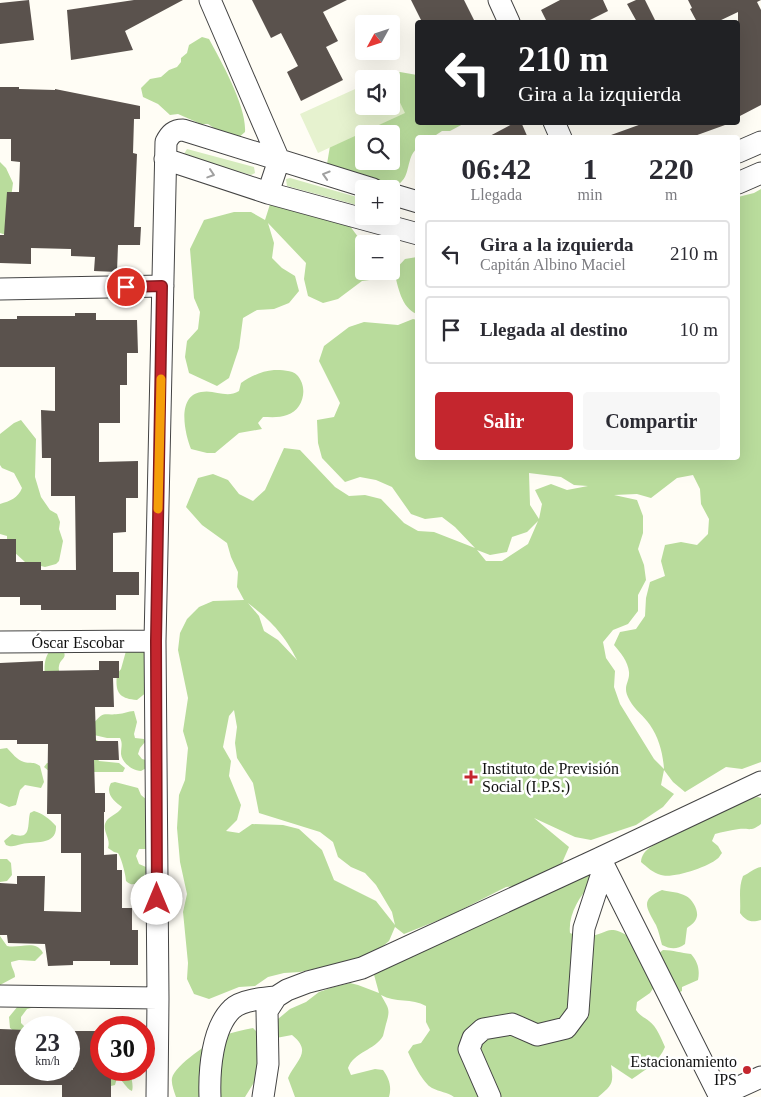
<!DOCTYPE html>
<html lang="es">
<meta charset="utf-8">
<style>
:root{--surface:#fff;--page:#f7f7f7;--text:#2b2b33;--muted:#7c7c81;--line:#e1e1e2;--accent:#c4262e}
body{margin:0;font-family:"Times New Roman",serif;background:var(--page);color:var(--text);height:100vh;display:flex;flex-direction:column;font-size:19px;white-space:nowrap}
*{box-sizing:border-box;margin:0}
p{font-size:16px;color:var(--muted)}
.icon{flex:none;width:28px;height:28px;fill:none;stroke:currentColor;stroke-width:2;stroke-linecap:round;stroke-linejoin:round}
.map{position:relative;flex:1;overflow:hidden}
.sheet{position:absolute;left:415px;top:135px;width:325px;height:325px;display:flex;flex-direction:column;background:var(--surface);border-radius:5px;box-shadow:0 5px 20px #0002}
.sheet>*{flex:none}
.hud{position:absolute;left:415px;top:20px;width:325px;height:105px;border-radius:5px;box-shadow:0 5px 20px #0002;background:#202124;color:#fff;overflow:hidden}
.needle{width:32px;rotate:230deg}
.tools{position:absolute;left:355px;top:15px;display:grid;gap:10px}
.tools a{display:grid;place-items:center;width:45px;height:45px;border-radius:5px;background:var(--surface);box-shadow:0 5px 20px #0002;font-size:25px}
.speed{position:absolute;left:15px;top:1016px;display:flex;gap:10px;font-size:25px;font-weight:700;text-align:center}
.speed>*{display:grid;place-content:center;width:65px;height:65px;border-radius:50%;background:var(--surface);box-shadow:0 5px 20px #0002;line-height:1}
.speed small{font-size:12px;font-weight:400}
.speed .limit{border:8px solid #d22;background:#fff;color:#111}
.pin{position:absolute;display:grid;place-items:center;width:42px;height:42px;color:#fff;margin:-21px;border:2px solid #fff;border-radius:50%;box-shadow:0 1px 5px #0007}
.me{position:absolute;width:55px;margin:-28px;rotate:0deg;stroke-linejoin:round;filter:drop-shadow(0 0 4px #0008)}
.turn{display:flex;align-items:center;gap:18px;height:105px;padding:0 20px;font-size:22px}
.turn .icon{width:65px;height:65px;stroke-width:2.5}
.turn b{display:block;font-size:35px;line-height:42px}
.eta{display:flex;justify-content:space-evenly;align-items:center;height:85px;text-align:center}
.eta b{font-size:30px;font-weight:700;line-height:35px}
.cta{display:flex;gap:10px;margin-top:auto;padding:10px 20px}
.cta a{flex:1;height:58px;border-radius:5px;background:var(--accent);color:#fff;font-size:20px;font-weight:700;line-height:58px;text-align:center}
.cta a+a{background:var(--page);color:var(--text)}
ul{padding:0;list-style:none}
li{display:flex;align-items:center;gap:15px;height:68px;margin:0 10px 8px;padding:0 10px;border:2px solid var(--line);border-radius:5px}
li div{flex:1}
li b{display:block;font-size:19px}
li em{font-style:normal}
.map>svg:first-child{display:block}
.green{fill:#d5ebbd}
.forest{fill:#b9dc9c;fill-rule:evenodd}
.pitch{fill:#e6f2cf}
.building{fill:#5a524d}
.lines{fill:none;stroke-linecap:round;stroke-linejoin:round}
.minor-casing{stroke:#444;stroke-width:23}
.minor{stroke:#fff;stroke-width:21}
.oneway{stroke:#a0a0a0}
.route-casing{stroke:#7f191e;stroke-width:12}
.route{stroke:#c4262e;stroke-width:9}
.slow{stroke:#f59e0b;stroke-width:9}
.poi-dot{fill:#c4262e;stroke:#fff;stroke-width:2}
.labels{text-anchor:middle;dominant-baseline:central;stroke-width:5;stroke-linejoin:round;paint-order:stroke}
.street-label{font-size:16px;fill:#111;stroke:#fff}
.poi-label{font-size:16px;fill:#111;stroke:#fff;text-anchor:start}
</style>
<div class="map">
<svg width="761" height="1097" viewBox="0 0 761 1097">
<rect width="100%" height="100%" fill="#fffdf5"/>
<path class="green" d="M187 149 254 167 255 173 251 175 187 157 184 154Z
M290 178 364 199V207L287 186 286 179Z"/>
<path class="forest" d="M202 37 209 39C221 61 247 107 245 132L238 138 223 134 208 124H201L178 114 170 115 158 104 143 97 141 88 150 79 161 77 169 70 177 67 181 62V58L187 53 189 45Z
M400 72 417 75 418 122 465 123 450 131H442L433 137 418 138C417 153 414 148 410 160 406 174 407 179 394 188L364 189 327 164 330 146 391 106V79L393 76ZM364 134H391V161H364Z
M0 162 6 168 13 183 6 235 0 233Z
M761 189V762L742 769 726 767 685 792 673 782 664 770 661 785 674 794 663 807 636 825 591 840 575 837 534 818 569 847 562 863 552 876 537 883 506 887 449 916 404 934 395 927 389 941 364 962 332 965 300 972 284 973 268 977 255 986 239 987 209 999 194 994 187 979 188 963 183 912 187 894 180 862 177 828 179 795 185 780 188 748 183 731 188 698 178 650 180 633 187 619 199 607 213 601 244 600 237 587 238 572 231 557 227 543 202 525 186 507 198 478 213 474 228 480 239 494 253 501 265 490 284 448 300 450 335 487 349 496 365 495 381 499 404 523 418 531 434 532 475 548 455 527 442 517 425 519 411 514 392 487 376 480 360 477 345 482 322 458 318 443 317 420 334 417 340 403 319 361 324 346 349 327 364 322 398 325 413 319 417 320 418 458H738V197L754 193ZM529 473 561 477 574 485 588 486 567 490 551 484 535 490 542 504 539 519 530 505ZM693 475 700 489 701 504 709 519 708 534 697 545 681 542 665 545 661 561 665 576 650 582 646 598 645 616 636 629 620 632 614 645C620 652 628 661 629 672 630 683 621 686 630 701 635 710 644 716 650 725 659 738 663 754 664 769L654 759 620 704 614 687 615 671 606 658 603 642 613 630 628 624 638 611V595L646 580 644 565 638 549 643 533V516L637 500 614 495 637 494 651 498 677 478ZM538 521 528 544 502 561H486L477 550 490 555 507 552 512 537 527 532ZM248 603C271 621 284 634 297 660L278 640 264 631 259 616ZM234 710 237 727 235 743 237 758 253 783 259 813 320 832 333 842 338 857 351 867 365 873 376 885 392 912 395 925 376 901 334 880 322 850 299 829 283 825 252 824 239 833 226 831 237 820 241 805 229 776 231 761 223 747 229 716Z
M272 198 344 218 364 245V271H380L377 279 362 281 338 299 323 303 308 296 304 279 306 263 268 223 274 243 272 258 282 268 295 276 299 291 289 303 274 309 257 310 243 318 239 348 229 378 217 386 189 373 185 357 187 341 198 329 200 312 194 298 190 249 204 220 234 212H251L265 220Z
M417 257H418L417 314C401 308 398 286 394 271L405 259Z
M274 370C281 370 292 370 297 375 309 388 303 410 287 415 280 418 270 417 263 417L258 423 262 429 239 433 215 453H207L191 449C185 434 176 396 201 392 215 389 226 399 239 391L241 383C251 376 262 371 274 370Z
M21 420 36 439 35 477 41 497 50 510 57 514 60 522 59 529 63 541 59 561 56 564 45 567 25 562 13 551 7 541V536L0 534V504C10 501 18 498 22 488L14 473 2 468 0 465V434L14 423Z
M52 648 63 650C68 659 60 658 59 666 58 669 60 675 61 679L45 678C44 666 44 657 52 648Z
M126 651H147L148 691 137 700C118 699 115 691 117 674L121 669Z
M134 711 137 722 134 734 135 738 144 739 145 742 140 748 138 754 142 759 146 760 148 767 141 771C133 771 122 763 121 754 121 747 123 744 120 738H107L94 735 93 724C105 710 103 716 118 714 124 714 128 711 134 711Z
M93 740H97L99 743 97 758 99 761 119 763 125 768 123 772H50L44 767 47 763 55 764Z
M7 748C12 753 17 760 24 762 31 764 33 761 40 766L44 782 41 788 25 785 20 790 16 805 9 807 0 803V749Z
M115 782 138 788 141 795 147 800V849H139L136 856 139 864 146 867 147 871C142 879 135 890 126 881 126 875 121 857 118 853L114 852 108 848C111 839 103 832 105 824 107 816 118 815 122 807 114 801 105 794 111 783Z
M758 797 761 798V824C751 832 749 828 739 829 731 830 722 832 715 834L712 841 718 846 722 853C720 855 719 858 717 859 708 867 672 879 661 875 653 873 647 867 641 862 642 848 657 845 666 837L742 800Z
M34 811C42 813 50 819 56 826 57 846 34 841 22 844 15 845 13 848 6 845L4 841 12 834C32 841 27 825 30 813Z
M0 859H7L11 863 12 875 7 881 0 882Z
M761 867V920C751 923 746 921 740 913 741 899 738 889 743 876 750 873 754 868 761 867Z
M586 870 590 876 591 884C579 897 568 915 570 933 575 935 581 937 587 936 608 936 605 922 630 937L654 987 650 993 637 1002 636 1010C640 1016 644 1017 649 1021 657 1027 661 1038 665 1047 659 1062 645 1070 632 1079L611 1065C614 1084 612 1085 598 1097H454C447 1092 440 1092 432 1088 423 1083 412 1061 408 1052L413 1045 421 1043 430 1030 426 1022V1006C412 998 395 1003 381 995 388 1008 391 1008 386 1024 385 1028 384 1032 383 1036 375 1050 354 1052 348 1068L351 1075 375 1069 383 1070C389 1078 392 1087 389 1097H295L288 1078C296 1060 313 1052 292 1035L276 1038 272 1024 290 1009 306 1002 319 992 334 987 350 983 358 985 379 993 373 971 405 950 429 949 448 933Z
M662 890C670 892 679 892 686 896 692 899 698 909 697 916 696 922 691 925 687 928L685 944C677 950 670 949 662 945 660 938 659 932 656 925 647 908 639 900 662 890Z
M0 936 7 946C19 949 36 939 43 953L35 961 19 960 11 962C11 968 15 971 15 977L0 985Z
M663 950C673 950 681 953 691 954 698 962 700 970 698 980L682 987V991L678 993 659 953Z
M18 1006 35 1007 27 1009 21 1017V1023L26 1028 25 1032 14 1031 10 1028 9 1017Z
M253 1028 259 1034 258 1076 245 1097H176C174 1091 171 1084 172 1078 175 1065 211 1041 223 1036 233 1032 243 1030 253 1028Z
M112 1070H135L132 1072C130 1078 134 1084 132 1091 125 1088 124 1080 117 1078L115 1085 111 1086 110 1072Z"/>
<path class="pitch" d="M391 84 405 113 318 153 300 114 364 85V106H391Z"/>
<path class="building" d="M29 0 34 40 0 44V3Z
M134 0H183L125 31 133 50 71 60 67 10Z
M252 0H347L323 12 338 41 326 47 343 80 301 101 287 72 298 66 281 33 271 38Z
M411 0H464L475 22H422Z
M560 0H603L608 11 586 22H547L541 10Z
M636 0H645L656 22H637L627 4Z
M688 0H761L757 2 761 10V105L738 117V12L717 22H697L690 9 692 8Z
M0 87H19V89L55 90V89L140 106V119H134L133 153 137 154 134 227H141L140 245H118L117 272 94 271 95 257 71 256V249L31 248V264L0 263V235H4L7 192H19L20 162 11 161V139H0Z
M516 122H521L528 138H486Z
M647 122H724L725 125 689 138H611V135Z
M75 313H96V320H137L138 353H127V385H120V423H99V462L138 461V498H126V532L113 533V572H139V595H116V610H41V605H20V597H0V539H16V562H41V570H76L75 496H51V458H42L41 410 55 411V367H0V319H17V316H75Z
M43 661V671L99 670V661H119V678H113L114 707H95L96 741H118L119 760H94L95 793H105V812H104V855L117 854V870H122V908H132V930H138V965H110V961H73V965L48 966 45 944 8 943 7 935H0V883L17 884V876H45L44 911 81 912V853H61V814H47L48 744H17V740H0V663Z
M0 1029 26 1030V1070H73V1031H101V1070H111V1097H62V1085H0Z"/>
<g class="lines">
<g class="minor-casing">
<path id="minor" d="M210 0 279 160 268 193
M499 0 509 22
M554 122 561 138
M738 152 761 142
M165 159 268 193 418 234
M738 183 761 173
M391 194 418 202
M0 289 163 286
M0 642 155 641
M0 996 158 998
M719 1096 761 1077
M157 1097 158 998 155 641 166 142C170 134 174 130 183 130L373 189
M210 1097C209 1071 212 1028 232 1009 241 1000 264 998 276 997
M263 1097 268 1064 267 1011 276 997 287 990 308 982 362 968 600 858
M490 1097 469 1049 473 1038 483 1029 512 1024 537 1035 566 1028 578 1012 584 928 604 867
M720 1097 600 858 761 782"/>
</g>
<use href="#minor" class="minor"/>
</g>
<defs><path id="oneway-chevron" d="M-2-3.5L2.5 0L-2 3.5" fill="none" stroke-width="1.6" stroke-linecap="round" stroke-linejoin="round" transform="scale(1.25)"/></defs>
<g class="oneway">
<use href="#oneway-chevron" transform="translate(211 174) rotate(18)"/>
<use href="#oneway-chevron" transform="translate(326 175) rotate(-163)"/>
</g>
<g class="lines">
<g class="route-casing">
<path id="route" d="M126 287 162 286 156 641 157 899"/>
</g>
<use href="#route" class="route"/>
<path class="slow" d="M158 509 161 379"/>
</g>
<g class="poi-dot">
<path d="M468.5 769.5h5v5h5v5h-5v5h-5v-5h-5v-5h5z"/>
<circle cx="747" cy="1070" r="5"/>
</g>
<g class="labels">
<g class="street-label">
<text x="78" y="642">Óscar Escobar</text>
</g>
<g class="poi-label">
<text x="482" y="768">Instituto de Previsión<tspan x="482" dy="18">Social (I.P.S.)</tspan></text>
<text x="737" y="1061" text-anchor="end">Estacionamiento<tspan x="737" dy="18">IPS</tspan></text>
</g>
</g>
</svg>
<div class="tools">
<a><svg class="needle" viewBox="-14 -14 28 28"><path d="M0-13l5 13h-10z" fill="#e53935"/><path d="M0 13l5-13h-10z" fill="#7c7c81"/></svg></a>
<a><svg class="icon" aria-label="sound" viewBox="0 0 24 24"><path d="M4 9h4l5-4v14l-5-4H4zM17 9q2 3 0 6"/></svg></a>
<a><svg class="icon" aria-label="search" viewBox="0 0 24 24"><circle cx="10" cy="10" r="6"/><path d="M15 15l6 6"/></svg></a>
<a>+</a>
<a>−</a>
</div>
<div class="speed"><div>23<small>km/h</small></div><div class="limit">30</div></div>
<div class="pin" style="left:126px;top:287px;background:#d93025"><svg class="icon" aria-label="arrive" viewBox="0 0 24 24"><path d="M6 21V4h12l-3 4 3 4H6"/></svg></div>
<svg class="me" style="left:157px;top:899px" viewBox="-20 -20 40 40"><circle r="19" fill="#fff"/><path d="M0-13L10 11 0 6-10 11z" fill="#c4262e"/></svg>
<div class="hud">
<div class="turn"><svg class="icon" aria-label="left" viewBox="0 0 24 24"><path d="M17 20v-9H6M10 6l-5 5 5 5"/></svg><div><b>210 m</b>Gira a la izquierda</div></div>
</div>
<section class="sheet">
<div class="eta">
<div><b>06:42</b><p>Llegada</p></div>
<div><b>1</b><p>min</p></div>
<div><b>220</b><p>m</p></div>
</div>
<ul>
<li><svg class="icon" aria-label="left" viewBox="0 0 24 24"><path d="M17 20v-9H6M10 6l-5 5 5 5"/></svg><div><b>Gira a la izquierda</b><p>Capitán Albino Maciel</p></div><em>210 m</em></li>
<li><svg class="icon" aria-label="arrive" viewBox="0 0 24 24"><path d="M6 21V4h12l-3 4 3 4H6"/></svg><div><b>Llegada al destino</b></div><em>10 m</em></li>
</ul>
<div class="cta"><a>Salir</a><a>Compartir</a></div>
</section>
</div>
